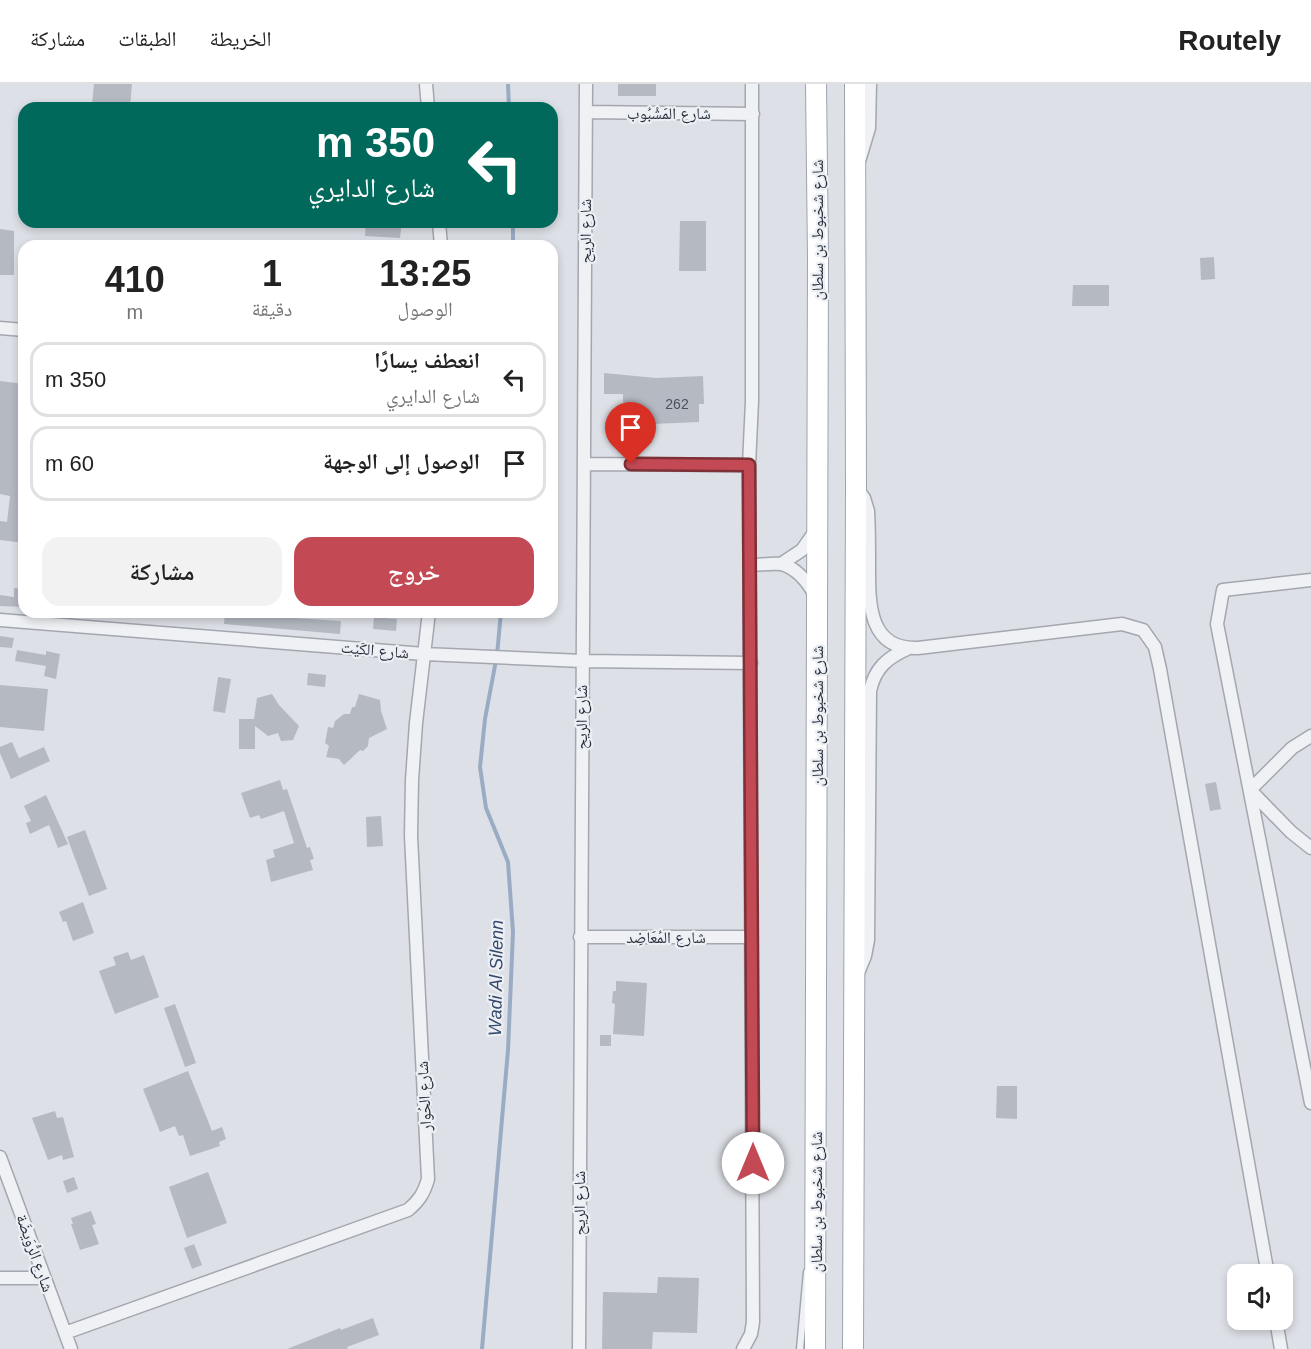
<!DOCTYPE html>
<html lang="ar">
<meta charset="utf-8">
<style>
:root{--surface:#fff;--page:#f2f2f2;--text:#222;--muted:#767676;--line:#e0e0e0;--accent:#c34a55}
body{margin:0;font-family:Helvetica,"Noto Naskh Arabic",sans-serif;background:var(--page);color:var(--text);direction:rtl;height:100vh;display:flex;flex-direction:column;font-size:22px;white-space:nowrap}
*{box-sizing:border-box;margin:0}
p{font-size:20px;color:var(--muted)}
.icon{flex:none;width:33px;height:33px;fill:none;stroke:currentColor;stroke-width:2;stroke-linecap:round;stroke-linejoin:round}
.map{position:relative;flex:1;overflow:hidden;direction:ltr}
.side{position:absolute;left:18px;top:156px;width:540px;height:378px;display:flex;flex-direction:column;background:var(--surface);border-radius:18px;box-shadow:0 3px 9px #0003;direction:rtl}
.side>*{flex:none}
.banner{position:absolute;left:18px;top:18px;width:540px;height:126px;border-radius:18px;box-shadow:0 3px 9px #0003;direction:rtl;background:#00695c;color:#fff;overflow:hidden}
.tools{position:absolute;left:1227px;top:1180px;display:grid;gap:12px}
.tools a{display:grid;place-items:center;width:66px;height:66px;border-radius:12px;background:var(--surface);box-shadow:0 3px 9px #0003;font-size:30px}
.pin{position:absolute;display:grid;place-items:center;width:51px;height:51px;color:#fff;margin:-62px -26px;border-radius:50% 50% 50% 0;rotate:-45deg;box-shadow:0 0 6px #0007}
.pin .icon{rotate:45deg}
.me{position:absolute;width:66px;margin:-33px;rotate:0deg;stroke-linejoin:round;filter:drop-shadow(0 0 4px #0008)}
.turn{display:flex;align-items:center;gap:21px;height:126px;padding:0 24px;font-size:27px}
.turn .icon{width:78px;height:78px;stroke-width:2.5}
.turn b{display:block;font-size:42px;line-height:51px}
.eta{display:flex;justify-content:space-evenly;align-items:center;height:102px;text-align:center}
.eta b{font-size:36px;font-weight:600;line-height:42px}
.action{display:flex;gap:12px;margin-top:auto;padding:12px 24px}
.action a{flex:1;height:69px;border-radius:18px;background:var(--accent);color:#fff;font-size:24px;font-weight:600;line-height:69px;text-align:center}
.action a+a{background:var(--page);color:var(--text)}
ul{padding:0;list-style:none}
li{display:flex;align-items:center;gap:18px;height:75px;margin:0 12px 9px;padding:0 12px;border:3px solid var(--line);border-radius:18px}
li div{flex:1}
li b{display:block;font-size:22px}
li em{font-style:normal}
header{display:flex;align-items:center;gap:36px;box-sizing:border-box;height:84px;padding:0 30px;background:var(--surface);border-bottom:2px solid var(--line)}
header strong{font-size:28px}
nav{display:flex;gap:33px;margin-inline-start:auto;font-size:21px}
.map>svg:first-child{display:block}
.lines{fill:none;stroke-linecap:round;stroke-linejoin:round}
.stream{stroke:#9aacc4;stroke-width:4}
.building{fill:#b5b9c2}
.service-casing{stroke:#a3a7af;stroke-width:9}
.minor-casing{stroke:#a3a7af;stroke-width:15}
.primary-casing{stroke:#9da4b0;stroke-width:22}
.service{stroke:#eff1f4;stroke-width:6}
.minor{stroke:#eff1f4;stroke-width:12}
.primary{stroke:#fff;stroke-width:20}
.route-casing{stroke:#7f3037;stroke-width:15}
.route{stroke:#c34a55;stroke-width:10}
.labels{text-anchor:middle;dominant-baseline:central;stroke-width:4.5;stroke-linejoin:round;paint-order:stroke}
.number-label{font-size:14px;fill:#4b515d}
.street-label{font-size:16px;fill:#282e3b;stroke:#eceff4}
.water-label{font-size:18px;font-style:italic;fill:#354a6c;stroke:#eceff4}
</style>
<header>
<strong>Routely</strong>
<nav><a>الخريطة</a><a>الطبقات</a><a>مشاركة</a></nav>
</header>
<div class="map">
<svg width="1311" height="1265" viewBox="0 0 1311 1265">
<rect width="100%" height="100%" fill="#dde0e6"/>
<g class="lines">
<path class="stream" d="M508 0 509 24
M513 138V162
M482 1265 508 966 513 848 508 778 486 724 480 683 485 635 497 571 501 528"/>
</g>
<path class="building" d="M94 0H132L130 24 92 20Z
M618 0H656V12H618Z
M680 137H706V187H679Z
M366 138H402L400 154 365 152Z
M0 145 14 147V191H0Z
M1214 173 1215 195 1201 196 1200 174Z
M1073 201H1109V222H1072Z
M604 289 656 294 703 292 704 320H699V338L653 340 652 359 635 358 636 347 627 346 629 319 623 318V310H604Z
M0 297 24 300V459L0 456V437L7 438 10 412 0 410Z
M14 504 24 505V523L0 522V511L14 513Z
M225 528H264V532L341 537 340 550 224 540Z
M374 533 397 535 396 547 373 545Z
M0 552 14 554 12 564 0 563Z
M17 566 46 571V567L60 570 56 595 44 592 46 582 15 577Z
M308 589 326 591 325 603 307 601Z
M218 593 231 595 225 629 213 627Z
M0 601 48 605 44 647 0 643Z
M272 610 279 621 299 642 293 656 281 657 278 649 268 652 255 642V665H239V635H254L257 614Z
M359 610 380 616 381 627 387 645 369 654 368 662 363 667 360 666 344 681 339 675 326 673 329 662 325 659 328 643 333 644 335 637 344 630H350L352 623H355Z
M12 658 19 674 44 663 50 677 11 695 0 669V663Z
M280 696 283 706 287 705 307 764 310 763 314 775 310 776 313 786 271 798 266 776 275 773 273 766 294 759 284 727 261 735 259 731 250 734 241 709Z
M1216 698 1221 725 1210 727 1205 700Z
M46 711 68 760 58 764 49 741 30 750 26 739 31 737 24 722Z
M381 732 383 762 367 763 366 733Z
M85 746 107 805 89 812 67 753Z
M83 818 94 849 73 857 66 837 63 838 59 828Z
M128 868 131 876 144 871 159 913 115 930 99 887 116 881 113 873Z
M616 897 647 899 644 952 613 950 615 920 612 919 613 907H616Z
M175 920 196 979 185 983 164 924Z
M600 951H611V962H600Z
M188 987 212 1047 222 1043 226 1055 219 1058 220 1062 190 1072 183 1051 179 1052 175 1042 160 1048 143 1005Z
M997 1002H1017V1035L996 1034Z
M55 1027 57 1034 63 1033 74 1073 63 1076 62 1071 48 1076 32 1034Z
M208 1088 227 1139 187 1154 169 1103Z
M74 1093 78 1105 67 1109 63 1097Z
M91 1127 96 1140 92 1141 99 1160 80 1166 71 1140H73L71 1134Z
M194 1160 202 1181 192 1185 184 1164Z
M658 1193 699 1194 697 1249 653 1248 652 1265H602L603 1208 657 1209Z
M373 1234 379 1251 347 1263 348 1265H287L340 1244 341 1246Z"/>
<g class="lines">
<g class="service-casing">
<path id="service" d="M364 162H380
M800 1265 807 1188"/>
</g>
<g class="minor-casing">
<path id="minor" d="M426 0 428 24
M586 28 753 30
M860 74 869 44 870 0
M439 138 441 162
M0 244 24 246
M584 380 749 381
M858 406 864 414 868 427C869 445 869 464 869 482 869 519 868 566 918 564L1122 540 1143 546 1155 563 1160 585 1268 1191
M781 480 802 466 816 446
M751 481C760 481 772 479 781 480 797 484 809 500 816 513
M1311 496 1223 506 1217 540 1311 1019
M0 536 424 570 582 577 751 579
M1311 652 1292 664 1250 706 1291 748 1311 764
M580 853H751
M858 889 865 872 868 856 870 607C875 584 887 574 907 565
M0 1073 71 1265
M0 1194H44
M1276 1236 1281 1265
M65 1249 408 1126C419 1117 424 1109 428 1095L411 752 412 696 416 639 429 528
M579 1265 586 0
M743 1265 751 1250 753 1238 749 381 752 317V0"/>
</g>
<g class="primary-casing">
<path id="primary" d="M815 1265 818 174 816 0
M853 1265 856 404 855 0"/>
</g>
<use href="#service" class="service"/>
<use href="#minor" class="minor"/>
<use href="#primary" class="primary"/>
</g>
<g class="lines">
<g class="route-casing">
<path id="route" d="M631 380 749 381 753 1079"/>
</g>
<use href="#route" class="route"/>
</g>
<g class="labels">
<g class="number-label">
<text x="677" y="320">262</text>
</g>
<g class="street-label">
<text x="669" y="29">شارع المَشْبُوب</text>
<text transform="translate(817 146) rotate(-90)">شارع شخبوط بن سلطان</text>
<text transform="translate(585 147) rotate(-90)">شارع الريح</text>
<text transform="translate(375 566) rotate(5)">شارع الكَيْت</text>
<text transform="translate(817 632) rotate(-90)">شارع شخبوط بن سلطان</text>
<text transform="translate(581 633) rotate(-90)">شارع الريح</text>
<text x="666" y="853">شارع المُعَاضِد</text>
<text transform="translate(424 1012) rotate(-93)">شارع الحُوار</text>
<text transform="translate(816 1118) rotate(-90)">شارع شخبوط بن سلطان</text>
<text transform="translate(579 1119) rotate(-90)">شارع الريح</text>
<text transform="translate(35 1169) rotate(70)">شارع الرُّوَيضَة</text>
</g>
<g class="water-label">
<text transform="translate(496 894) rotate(-89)">Wadi Al Silenn</text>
</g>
</g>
</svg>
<div class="tools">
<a><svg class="icon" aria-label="sound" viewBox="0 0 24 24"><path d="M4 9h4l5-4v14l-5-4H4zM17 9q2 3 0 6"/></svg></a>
</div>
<div class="pin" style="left:631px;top:380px;background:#d93025"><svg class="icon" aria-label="arrive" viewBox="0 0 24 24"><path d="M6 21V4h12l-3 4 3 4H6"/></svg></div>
<svg class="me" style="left:753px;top:1079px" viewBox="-20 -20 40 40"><circle r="19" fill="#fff"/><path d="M0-13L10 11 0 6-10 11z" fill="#c34a55"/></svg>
<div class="banner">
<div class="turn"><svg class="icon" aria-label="left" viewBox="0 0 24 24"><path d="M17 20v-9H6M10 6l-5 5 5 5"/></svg><div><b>350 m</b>شارع الدايري</div></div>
</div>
<section class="side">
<div class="eta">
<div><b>13:25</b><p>الوصول</p></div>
<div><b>1</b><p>دقيقة</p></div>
<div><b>410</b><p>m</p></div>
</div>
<ul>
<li><svg class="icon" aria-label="left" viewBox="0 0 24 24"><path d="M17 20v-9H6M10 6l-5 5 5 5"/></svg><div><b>انعطف يسارًا</b><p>شارع الدايري</p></div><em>350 m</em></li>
<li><svg class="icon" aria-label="arrive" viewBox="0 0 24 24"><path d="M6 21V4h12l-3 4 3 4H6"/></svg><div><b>الوصول إلى الوجهة</b></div><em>60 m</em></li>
</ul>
<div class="action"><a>خروج</a><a>مشاركة</a></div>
</section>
</div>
